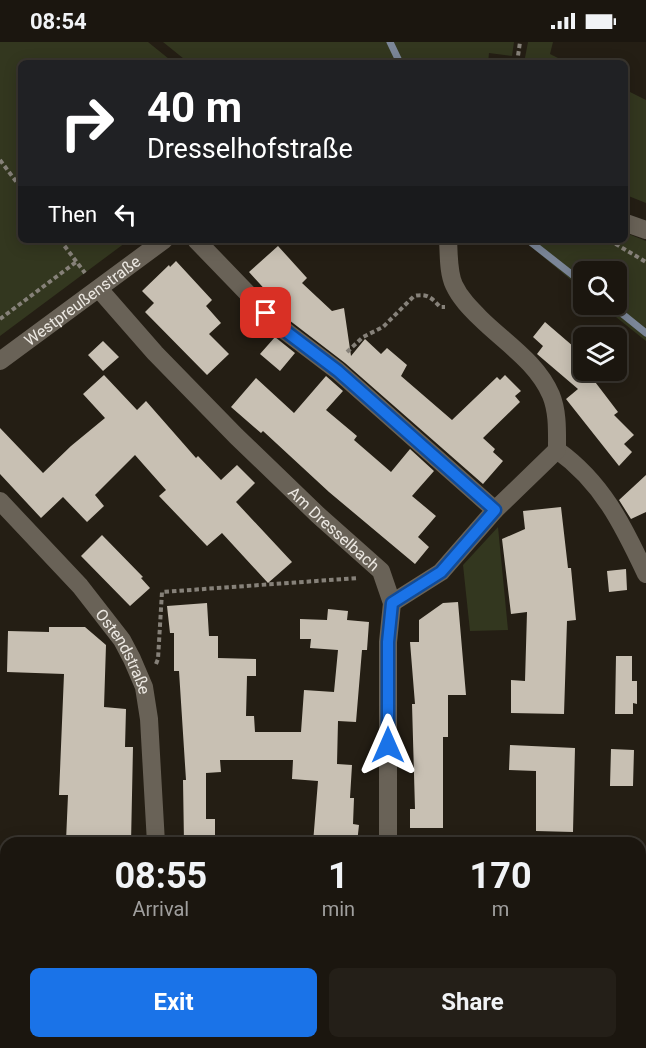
<!DOCTYPE html>
<meta charset="utf-8">
<style>
:root{--surface:#1b160f;--page:#241f18;--text:#f1f3f6;--muted:#a09f9e;--line:#39352f;--accent:#1a73e8}
body{margin:0;font-family:Roboto,sans-serif;background:var(--page);color:var(--text);height:100vh;display:flex;flex-direction:column;font-size:22px;white-space:nowrap}
*{box-sizing:border-box;margin:0}
p{font-size:20px;color:var(--muted)}
.icon{flex:none;width:33px;height:33px;fill:none;stroke:currentColor;stroke-width:2;stroke-linecap:round;stroke-linejoin:round}
.map{position:relative;flex:1;overflow:hidden}
.sheet{position:absolute;left:0px;top:795px;width:646px;height:212px;display:flex;flex-direction:column;background:var(--surface);border-radius:18px 18px 0 0;box-shadow:0 3px 15px #0003,0 0 0 2px var(--line)}
.sheet>*{flex:none}
.guide{position:absolute;left:18px;top:18px;width:610px;height:183px;border-radius:9px;box-shadow:0 3px 15px #0003,0 0 0 2px var(--line);background:#202124;color:#fff;overflow:hidden}
.fabs{position:absolute;left:573px;top:219px;display:grid;gap:12px}
.fabs a{display:grid;place-items:center;width:54px;height:54px;border-radius:9px;background:var(--surface);box-shadow:0 3px 15px #0003,0 0 0 2px var(--line);font-size:30px}
.pin{position:absolute;display:grid;place-items:center;width:51px;height:51px;color:#fff;margin:-26px;border-radius:12px;box-shadow:0 3px 9px #0006}
.me{position:absolute;width:66px;margin:-33px;rotate:0deg;stroke-linejoin:round;filter:drop-shadow(0 0 4px #0008)}
.turn{display:flex;align-items:center;gap:21px;height:126px;padding:0 30px;font-size:27px}
.turn .icon{width:78px;height:78px;stroke-width:2.5}
.turn b{display:block;font-size:42px;line-height:51px}
.then{display:flex;align-items:center;height:57px;padding:0 30px;background:#0003;gap:12px;font-size:22px}
.eta{display:flex;justify-content:space-evenly;align-items:center;height:102px;text-align:center}
.eta b{font-size:36px;font-weight:700;line-height:42px}
.cta{display:flex;gap:12px;margin-top:auto;padding:12px 30px}
.cta a{flex:1;height:69px;border-radius:9px;background:var(--accent);color:#fff;font-size:24px;font-weight:700;line-height:69px;text-align:center}
.cta a+a{background:var(--page);color:var(--text)}
.status{display:flex;justify-content:space-between;align-items:center;height:42px;padding:0 30px;background:var(--surface);direction:ltr}
.status svg{height:16px;fill:currentColor}
.map>svg:first-child{display:block}
.green{fill:#33371f}
.lines{fill:none;stroke-linecap:round;stroke-linejoin:round}
.stream{stroke:#7b8698;stroke-width:7}
.building{fill:#c8c0b3}
.path{stroke:#868179;stroke-width:4;stroke-dasharray:4.5 3;stroke-linecap:butt}
.minor{stroke:#696257;stroke-width:18}
.route-casing{stroke:#114b97;stroke-width:15}
.route{stroke:#1a73e8;stroke-width:10}
.labels{text-anchor:middle;dominant-baseline:central;stroke-width:6;stroke-linejoin:round;paint-order:stroke}
.street-label{font-size:16px;fill:#ece8e2;stroke:#1a150b}
</style>
<div class="status"><b>08:54</b><svg viewBox="0 0 49 12"><path d="M0 12V9h3v3zM5 12V6h3v6zM10 12V3h3v9zM15 12V0h3v12zM26 1h20v11H26zM47 4h2v5h-2z"/></svg></div>
<div class="map">
<svg width="646" height="1006" viewBox="0 0 646 1006">
<rect width="100%" height="100%" fill="#241e14"/>
<path class="green" d="M0 0H148L174 21H21V198H129L0 294Z
M163 0H514L512 14 489 11 488 21H189Z
M528 0H553L550 12 568 21H524Z
M626 48 646 58V161L626 153Z
M626 191 646 199V299L601 263 616 262V230H584L583 248 523 198H626Z
M498 485 508 588 470 589 463 523Z"/>
<g class="lines">
<path class="stream" d="M390 0 400 21
M528 198 584 242
M610 262 646 291"/>
</g>
<path class="building" d="M278 204 307 236 302 241 332 269 344 266 351 314 365 297 381 312 387 306 407 323 401 334 452 378 497 335 500 338 505 333 521 349 515 354 520 360 483 396 495 407 493 410 503 419 483 442 345 321 289 278 291 276 249 230Z
M176 219 212 258 206 264 221 281 209 292 229 312 207 333 145 270 154 261 142 249 169 223 170 225Z
M545 280 581 311 576 316 584 326V328H586L618 370 614 373 634 393 624 402 632 410 619 424 566 357 578 347 537 312 543 304 533 295Z
M275 295 295 311 280 329 260 312Z
M103 299 119 315 103 329 88 313Z
M104 333 137 368 146 359 196 416 198 414 221 438 237 423 255 441 236 460 292 520 268 541 222 491 207 504 159 454 166 448 135 413 95 453 104 464 87 480 63 455 41 476 0 432V386L43 431 71 404 105 376 83 352Z
M326 334 343 349 326 368 357 394 354 398 391 430 410 407 434 429 412 454 436 474 418 495 429 505 415 522 329 450 263 389 261 391 231 365 256 336 294 371Z
M646 433V470L631 477 619 458Z
M561 465 568 526H571L576 578 567 579 564 672 511 671V638L525 639 527 570 511 572 502 497 525 487 523 469Z
M102 493 143 535 141 536 150 546 130 564 81 514Z
M626 527 627 548 609 550 607 529Z
M458 560 466 653H448V695H443V786H410V767H415L412 662H415L410 600H419V578L443 561Z
M207 561 209 594H218V616L256 617V634H247L246 674H254L255 690H301L304 648 334 650 338 608 310 606 311 597H300V577L327 578 328 567 348 569 347 578 369 580 367 608H362L356 680 338 679 337 722 352 723 350 756H354L353 782 359 783 357 801H313L318 739 292 737 293 718H220L221 730 206 731V777H215V801H184L183 738H186L179 629H174V591H170L167 564Z
M49 585H85L106 603 104 665 126 667 125 705H133L131 801H75V799H66L68 753H59L64 632 7 630 8 589 49 590Z
M616 614H632V639H637V662L633 661V672H615Z
M510 703 575 706 573 790 536 789V729L509 728Z
M611 707 634 708 633 744H610Z"/>
<g class="lines">
<path class="path" d="M517 21 520 0
M0 118 21 146
M60 198 85 231
M609 198 646 220
M0 277 76 220
M347 310 363 295 383 285 414 254C427 251 432 256 440 265H445
M156 622 158 617 162 550 358 536"/>
<g class="minor">
<path d="M626 181 646 188"/>
<path d="M196 198 280 285 338 329 495 468"/>
<path id="s1" d="M99 247 155 311 236 394 318 473 381 529 392 561 388 600V801"/>
<path id="s2" d="M0 319 164 198"/>
<path d="M557 408C602 440 623 483 646 532"/>
<path id="s3" d="M0 459 80 544 122 598 132 617 144 645 149 677 156 801"/>
<path d="M392 561 441 530 495 468 557 408C557 390 558 370 551 353 537 320 504 300 480 276 470 266 460 256 454 243 448 230 449 212 448 198"/>
<path d="M168 1000V1006"/>
<path d="M390 1000V1006"/>
<path d="M640 1006 646 945"/>
</g>
</g>
<g class="lines">
<g class="route-casing">
<path id="route" d="M266 271 280 285 338 329 495 468 441 530 392 561 388 600V703"/>
</g>
<use href="#route" class="route"/>
</g>
<g class="labels">
<g class="street-label">
<text stroke="none"><textPath href="#s2" startOffset="102">Westpreußenstraße</textPath></text>
<text stroke="none"><textPath href="#s1" startOffset="336">Am Dresselbach</textPath></text>
<text stroke="none"><textPath href="#s3" startOffset="196">Ostendstraße</textPath></text>
</g>
</g>
</svg>
<div class="fabs">
<a><svg class="icon" aria-label="search" viewBox="0 0 24 24"><circle cx="10" cy="10" r="6"/><path d="M15 15l6 6"/></svg></a>
<a><svg class="icon" aria-label="layers" viewBox="0 0 24 24"><path d="M12 4l9 5-9 5-9-5zM3 14l9 5 9-5"/></svg></a>
</div>
<div class="pin" style="left:266px;top:271px;background:#d93025"><svg class="icon" aria-label="arrive" viewBox="0 0 24 24"><path d="M6 21V4h12l-3 4 3 4H6"/></svg></div>
<svg class="me" style="left:388px;top:703px" viewBox="-20 -20 40 40"><path d="M0-17L14 15 0 8-14 15z" fill="#1a73e8" stroke="#fff" stroke-width="4"/></svg>
<div class="guide">
<div class="turn"><svg class="icon" aria-label="right" viewBox="0 0 24 24"><path d="M7 20v-9h11M14 6l5 5-5 5"/></svg><div><b>40 m</b>Dresselhofstraße</div></div>
<div class="then">Then<svg class="icon" aria-label="left" viewBox="0 0 24 24"><path d="M17 20v-9H6M10 6l-5 5 5 5"/></svg></div>
</div>
<section class="sheet">
<div class="eta">
<div><b>08:55</b><p>Arrival</p></div>
<div><b>1</b><p>min</p></div>
<div><b>170</b><p>m</p></div>
</div>
<div class="cta"><a>Exit</a><a>Share</a></div>
</section>
</div>
